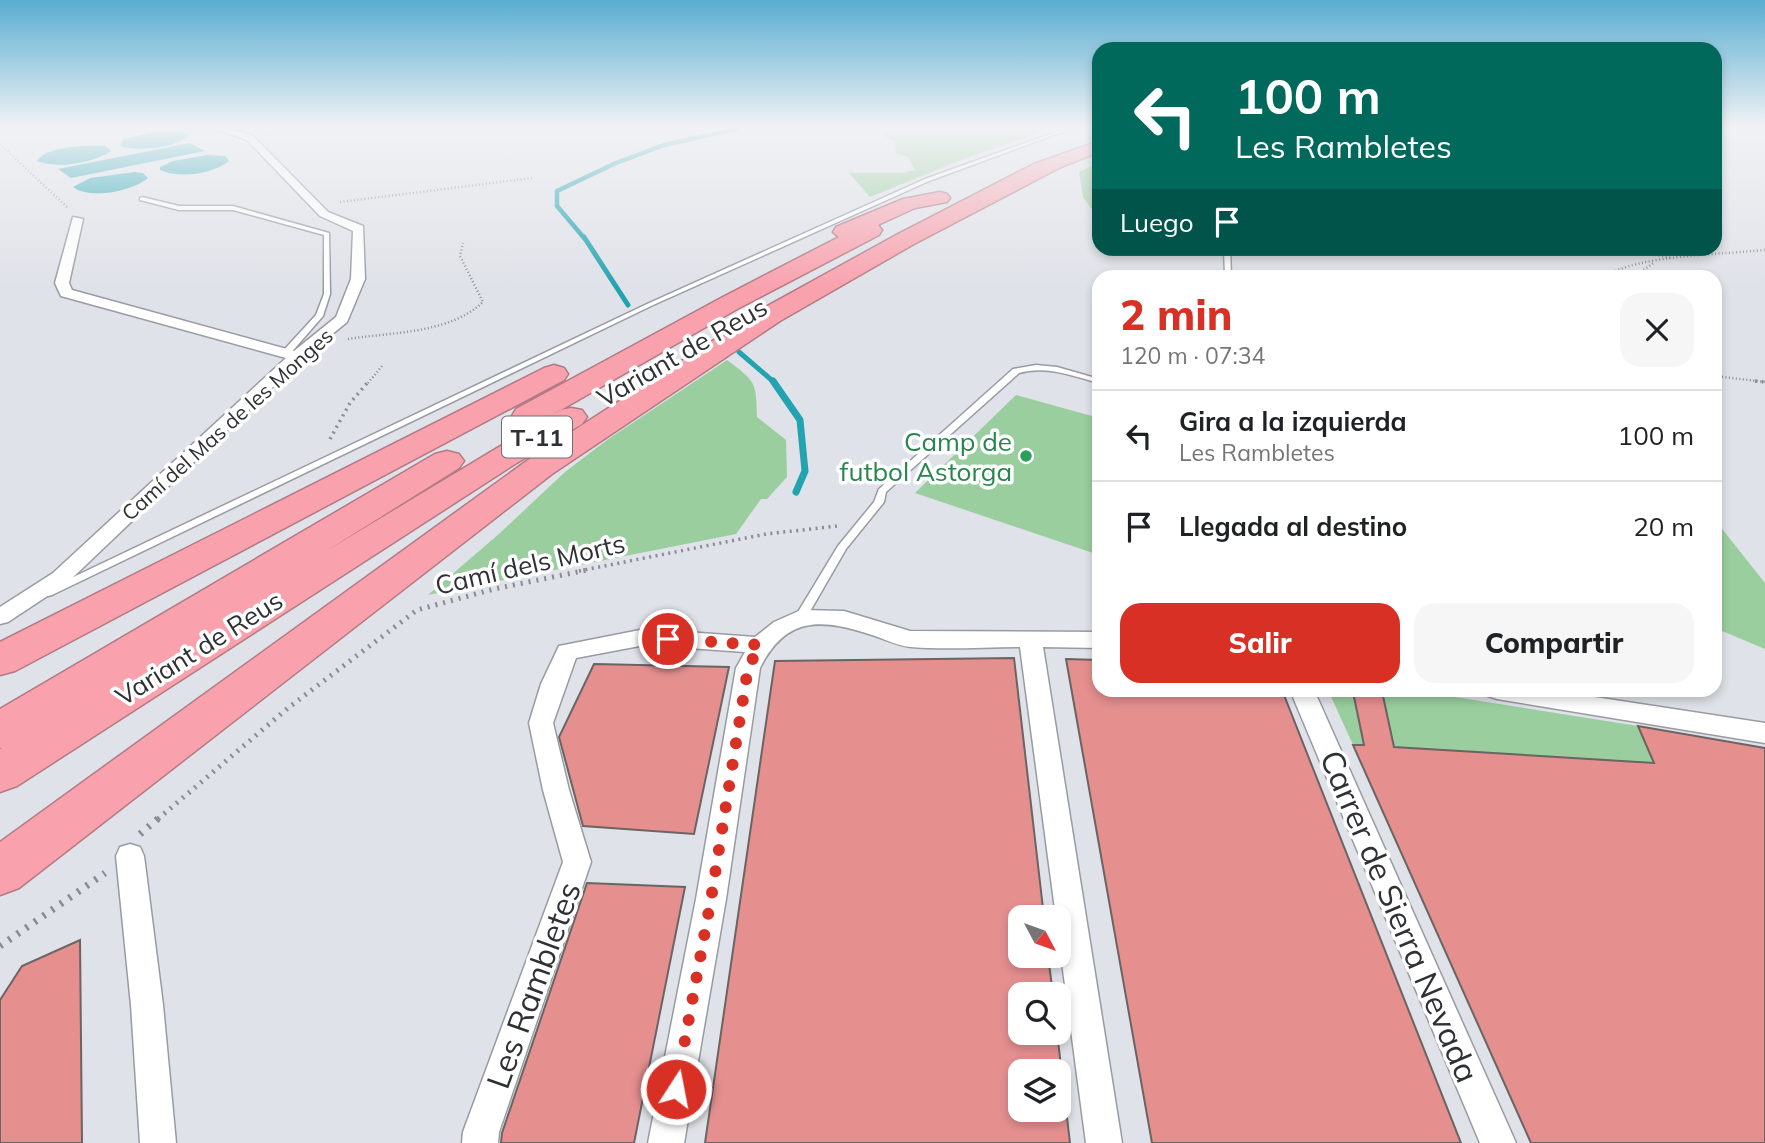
<!DOCTYPE html>
<html lang="es">
<meta charset="utf-8">
<style>
:root{--surface:#fff;--page:#f6f6f6;--text:#202124;--muted:#757577;--line:#e0e0e0;--accent:#d93025}
body{margin:0;font-family:Mulish,sans-serif;background:var(--page);color:var(--text);height:100vh;display:flex;flex-direction:column;font-size:26px;white-space:nowrap}
*{box-sizing:border-box;margin:0}
p{font-size:23px;color:var(--muted)}
.icon{flex:none;width:38px;height:38px;fill:none;stroke:currentColor;stroke-width:2;stroke-linecap:round;stroke-linejoin:round}
.map{position:relative;flex:1;overflow:hidden}
.side{position:absolute;left:1092px;top:270px;width:630px;height:427px;display:flex;flex-direction:column;background:var(--surface);border-radius:21px;box-shadow:0 4px 10px #0003}
.side>*{flex:none}
.top-card{position:absolute;left:1092px;top:42px;width:630px;height:214px;border-radius:21px;box-shadow:0 4px 10px #0003;background:#00695c;color:#fff;overflow:hidden}
.needle{width:46px;rotate:131deg}
.buttons{position:absolute;left:1008px;top:905px;display:grid;gap:14px}
.buttons a{display:grid;place-items:center;width:63px;height:63px;border-radius:14px;background:var(--surface);box-shadow:0 4px 10px #0003;font-size:35px}
.pin{position:absolute;display:grid;place-items:center;width:60px;height:60px;color:#fff;margin:-30px;border:4px solid #fff;border-radius:50%;box-shadow:0 2px 7px #0007}
.me{position:absolute;width:77px;margin:-38px;rotate:11deg;stroke-linejoin:round;filter:drop-shadow(0 0 5px #0008)}
.turn{display:flex;align-items:center;gap:24px;height:147px;padding:0 28px;font-size:32px}
.turn .icon{width:91px;height:91px;stroke-width:2.5}
.turn b{display:block;font-size:49px;line-height:60px}
.then{display:flex;align-items:center;height:66px;padding:0 28px;background:#0003;gap:14px;font-size:26px}
.round{display:grid;place-items:center;flex:none;width:74px;height:74px;border-radius:21px;background:var(--page)}
.overview{display:flex;align-items:center;justify-content:space-between;height:119px;padding:0 28px}
h1{font-size:42px;font-weight:800;line-height:52px;color:var(--accent)}
.primary-button{display:flex;gap:14px;margin-top:auto;padding:14px 28px}
.primary-button a{flex:1;height:80px;border-radius:21px;background:var(--accent);color:#fff;font-size:28px;font-weight:800;line-height:80px;text-align:center}
.primary-button a+a{background:var(--page);color:var(--text)}
ul{padding:0;list-style:none}
li{display:flex;align-items:center;gap:21px;height:91px;padding:0 28px;border-top:2px solid var(--line)}
li div{flex:1}
li b{display:block;font-size:26px}
li em{font-style:normal}
.map>svg:first-child{display:block}
.green{fill:#9ace9e}
.water{fill:#23a2af}
.lines{fill:none;stroke-linecap:round;stroke-linejoin:round}
.stream-far2{stroke:#23a2af;stroke-width:4.5}
.stream-far1{stroke:#23a2af;stroke-width:5}
.stream{stroke:#23a2af;stroke-width:7}
.building{fill:#e58f8f;stroke:#6a6463;stroke-width:2;fill-rule:evenodd}
.lane-casing{stroke:#989ba1;stroke-width:3}
.street-casing{stroke:#989ba1;stroke-width:3}
.highway-casing{stroke:#b27a83;stroke-width:3}
.path-far3{stroke:#8a8c91;stroke-width:2.5;stroke-dasharray:1 2.5;stroke-linecap:butt}
.path-far2{stroke:#8a8c91;stroke-width:3.5;stroke-dasharray:2 4.5;stroke-linecap:butt}
.path-far1{stroke:#8a8c91;stroke-width:5;stroke-dasharray:2 6;stroke-linecap:butt}
.path{stroke:#8a8c91;stroke-width:7;stroke-dasharray:2.5 8;stroke-linecap:butt}
.lane{fill:#fff;fill-rule:evenodd}
.street{fill:#fff;fill-rule:evenodd}
.highway{fill:#f9a2ae;fill-rule:evenodd}
.route{stroke:#d93025;stroke-width:12;stroke-dasharray:0 21.6}
.leisure-dot{fill:#2e9e5b;stroke:#fff;stroke-width:2.5}
.labels{text-anchor:middle;dominant-baseline:central;stroke-width:7;stroke-linejoin:round;paint-order:stroke}
.far-street-label{font-size:21px;fill:#2f3033;stroke:#fff}
.shield{fill:#fff;stroke:#6d6e70;stroke-width:2}
.shield-label{font-size:24px;font-weight:bold;fill:#2f3033}
.street-label{font-size:26px;fill:#2f3033;stroke:#fff}
.leisure-label{font-size:26px;fill:#27864d;stroke:#fff;text-anchor:end}
.near-street-label{font-size:32px;fill:#2f3033;stroke:#fff}
</style>
<div class="map">
<svg width="1765" height="1143" viewBox="0 0 1765 1143">
<rect width="100%" height="100%" fill="#dfe2e8"/>
<path class="green" d="M889 128H1053L966 158 870 197 849 173H903L915 170 908 157 896 153 895 141 883 136Z
M1099 162V219L1083 197 1079 172Z
M727 360C756 382 756 381 757 417L786 440 787 477 767 499H761L736 534 428 595 500 533 565 472 607 440Z
M1016 395 1099 418V555L915 493Z
M1715 520 1765 583V649L1715 628Z
M1328 690H1411L1638 726 1654 763 1353 745Z"/>
<path class="water" d="M159 131H182L189 136C173 148 139 152 120 146L124 139Z
M190 143 205 151 71 178 58 169Z
M105 146 111 151C93 163 57 169 37 161 45 146 89 145 105 146Z
M207 155 225 156 229 161C213 174 179 179 160 170V167L173 161Z
M135 172 143 173 148 178C133 191 90 200 73 187L90 178Z"/>
<g class="lines">
<path class="stream-far2" d="M585 239 557 206V191L616 163 664 145 740 128"/>
<path class="stream-far1" d="M584 237 628 305
M739 352 775 383"/>
<path class="stream" d="M773 381 800 420 805 471 796 492"/>
</g>
<path class="building" d="M1014 658 1044 917H1020V956H1048L1053 994H1020V1032H1057L1070 1143H705L775 661ZM1020 1071H1059V1110H1020Z
M1066 659 1099 660V690H1282L1461 1143H1152Z
M594 664 729 667 694 834 583 826 559 737Z
M1353 692 1383 696 1394 747 1654 763 1638 726 1765 748V1143H1531L1353 745H1364Z
M587 883 685 887 634 1143H501L502 1133Z
M80 940 82 1143H0V1000L22 966Z"/>
<g class="lines">
<g class="lane-casing">
<path id="lane" d="M1067 128H1073L929 181 651 306 52 595 48 596 43 593 44 591 647 304 925 179Z
M142 197 179 206H233L329 233 330 294 323 316 289 355H283V351L316 315 324 294V235L233 210H179L140 200V198Z
M1224 248H1230L1231 276H1225Z
M1036 365 1057 367 1099 379V383C1073 376 1046 365 1019 373L886 492 884 502 846 549 805 620H797L795 617 838 546 874 502 879 489 1013 369Z"/>
</g>
<g class="street-casing">
<path id="street" d="M214 128H228L253 136 328 212 363 226 365 279 347 322 302 359 67 583 8 622 0 624V607L53 573 286 358 61 296 55 283 73 217 83 219 69 283 72 290 294 351 336 317 351 279 353 231 320 216 247 140Z
M801 610 844 611 910 631 1099 632V648L1043 647 1122 1143H1086L1059 940V917H1056L1020 647C984 647 946 650 911 647 899 646 886 640 875 636 824 619 787 614 760 668L726 899 684 1143H648L696 899 736 668 745 652 645 645 576 658 553 723 569 790 591 862 499 1132 498 1143H462L463 1132 563 862 543 790 529 723 541 684 559 646 645 629 755 637 774 622Z
M1290 690H1314L1516 1143H1480Z
M1485 690H1549L1765 723V743L1497 699 1488 696Z
M130 844 140 847 144 856 163 1005 176 1143H140L131 1005 116 856 120 847Z"/>
</g>
<g class="highway-casing">
<path id="highway" d="M1099 141V152L1061 167 914 244 780 321 552 474 19 888 0 895V842L528 460 762 309 898 234 1034 164Z
M940 192 947 194 950 198 947 202 915 208 878 225 882 230 879 235 739 308 538 423 527 425 516 423 512 416 516 409 721 298 839 237 833 232 836 227 903 199Z
M554 365 564 368 568 374 564 380 15 671 0 675V642L544 368Z
M571 408 582 410 587 417 582 424 515 464 17 786 0 792V749L2 748H0V709L435 454 447 451 459 454 464 461 459 468 323 553 560 410Z"/>
</g>
<path class="path-far3" d="M269 133 286 128
M0 144 68 208
M340 202 532 178
M1621 248 1672 258
M1606 276C1638 255 1725 254 1765 250
M1635 276 1655 262
M348 339C392 332 449 334 483 302L460 256 463 243
M1715 376 1765 382
M368 383 382 366"/>
<path class="path-far2" d="M1755 381 1765 382
M330 439 350 403 369 381
M579 571 766 534 838 526"/>
<path class="path-far1" d="M158 819 288 708 417 610 494 589 587 570"/>
<path class="path" d="M140 834 160 817
M0 946 105 873"/>
<use href="#lane" class="lane"/>
<use href="#street" class="street"/>
<use href="#highway" class="highway"/>
</g>
<linearGradient id="sky" x2="0" y2="1"><stop stop-color="#59add1"/><stop offset="0.44" stop-color="#f1f2f5"/><stop offset="1" stop-color="#f1f2f5" stop-opacity="0"/></linearGradient>
<rect width="1765" height="288" fill="url(#sky)"/>
<g class="lines">
<path class="route" d="M668 639 760 645 748 668 711 899 676 1089"/>
</g>
<circle class="leisure-dot" cx="1026" cy="456" r="7"/>
<g class="labels">
<g class="far-street-label">
<text transform="translate(227 424) rotate(-42)">Camí del Mas de les Monges</text>
</g>
<rect class="shield" x="502" y="416.5" width="70" height="41" rx="5"/>
<g class="shield-label">
<text x="537" y="437">T-11</text>
</g>
<g class="street-label">
<text transform="translate(682 352) rotate(-30)">Variant de Reus</text>
<text transform="translate(530 564) rotate(-13)">Camí dels Morts</text>
<text transform="translate(199 648) rotate(-32)">Variant de Reus</text>
</g>
<g class="leisure-label">
<text x="1012" y="441">Camp de<tspan x="1012" dy="30">futbol Astorga</tspan></text>
</g>
<g class="near-street-label">
<text transform="translate(1400 916) rotate(67)">Carrer de Sierra Nevada</text>
<text transform="translate(533 985) rotate(-70)">Les Rambletes</text>
</g>
</g>
</svg>
<div class="buttons">
<a><svg class="needle" viewBox="-14 -14 28 28"><path d="M0-13l5 13h-10z" fill="#e53935"/><path d="M0 13l5-13h-10z" fill="#757577"/></svg></a>
<a><svg class="icon" aria-label="search" viewBox="0 0 24 24"><circle cx="10" cy="10" r="6"/><path d="M15 15l6 6"/></svg></a>
<a><svg class="icon" aria-label="layers" viewBox="0 0 24 24"><path d="M12 4l9 5-9 5-9-5zM3 14l9 5 9-5"/></svg></a>
</div>
<div class="pin" style="left:668px;top:639px;background:#d93025"><svg class="icon" aria-label="arrive" viewBox="0 0 24 24"><path d="M6 21V4h12l-3 4 3 4H6"/></svg></div>
<svg class="me" style="left:676px;top:1089px" viewBox="-20 -20 40 40"><circle r="17" fill="#d93025" stroke="#fff" stroke-width="3"/><path d="M0-11L8 9 0 5-8 9z" fill="#fff"/></svg>
<div class="top-card">
<div class="turn"><svg class="icon" aria-label="left" viewBox="0 0 24 24"><path d="M17 20v-9H6M10 6l-5 5 5 5"/></svg><div><b>100 m</b>Les Rambletes</div></div>
<div class="then">Luego<svg class="icon" aria-label="arrive" viewBox="0 0 24 24"><path d="M6 21V4h12l-3 4 3 4H6"/></svg></div>
</div>
<section class="side">
<div class="overview"><div><h1>2 min</h1><p>120 m · 07:34</p></div><a class="round"><svg class="icon" aria-label="close" viewBox="0 0 24 24"><path d="M6 6l12 12M18 6L6 18"/></svg></a></div>
<ul>
<li><svg class="icon" aria-label="left" viewBox="0 0 24 24"><path d="M17 20v-9H6M10 6l-5 5 5 5"/></svg><div><b>Gira a la izquierda</b><p>Les Rambletes</p></div><em>100 m</em></li>
<li><svg class="icon" aria-label="arrive" viewBox="0 0 24 24"><path d="M6 21V4h12l-3 4 3 4H6"/></svg><div><b>Llegada al destino</b></div><em>20 m</em></li>
</ul>
<div class="primary-button"><a>Salir</a><a>Compartir</a></div>
</section>
</div>
